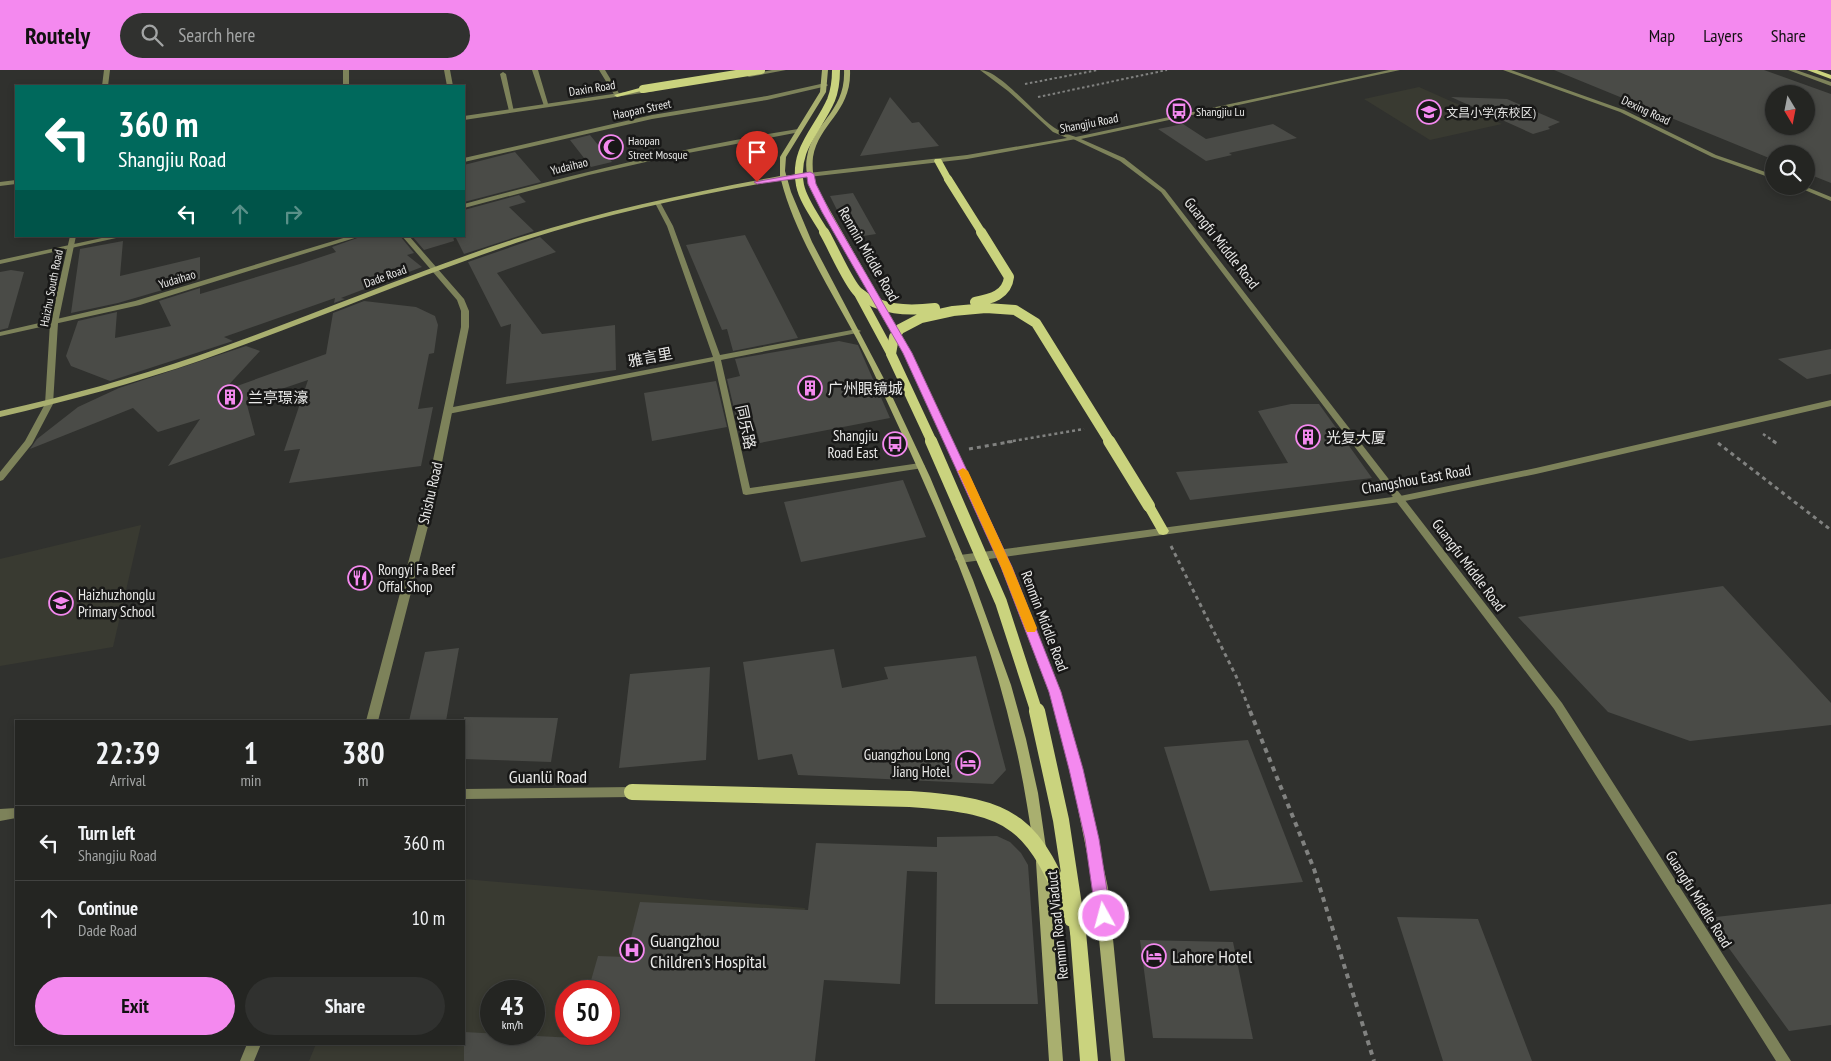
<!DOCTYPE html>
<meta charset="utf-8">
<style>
:root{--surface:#242522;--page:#30312f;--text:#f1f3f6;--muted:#a3a5a5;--line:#414240;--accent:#f489ef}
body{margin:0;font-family:"PT Sans Narrow","Noto Sans SC",sans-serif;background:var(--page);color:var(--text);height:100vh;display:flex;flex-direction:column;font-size:19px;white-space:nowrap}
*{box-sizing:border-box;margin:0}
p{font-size:16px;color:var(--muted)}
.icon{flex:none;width:28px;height:28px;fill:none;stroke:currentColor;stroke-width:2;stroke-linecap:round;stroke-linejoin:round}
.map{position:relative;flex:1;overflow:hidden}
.sheet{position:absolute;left:15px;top:650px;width:450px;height:325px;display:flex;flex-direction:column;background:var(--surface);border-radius:0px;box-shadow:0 2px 8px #0003,0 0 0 1px var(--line)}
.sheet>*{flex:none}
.top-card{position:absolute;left:15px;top:15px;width:450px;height:152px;border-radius:0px;box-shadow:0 2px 8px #0003,0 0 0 1px var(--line);background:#00695c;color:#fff;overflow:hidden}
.needle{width:32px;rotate:170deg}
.fabs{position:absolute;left:1765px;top:15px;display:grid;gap:10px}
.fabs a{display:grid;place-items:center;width:50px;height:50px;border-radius:50%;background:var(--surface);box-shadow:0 2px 8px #0003,0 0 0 1px var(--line);font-size:25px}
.speed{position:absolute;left:480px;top:910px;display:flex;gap:10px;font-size:25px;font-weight:700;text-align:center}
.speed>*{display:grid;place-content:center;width:65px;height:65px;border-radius:50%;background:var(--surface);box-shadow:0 2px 8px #0003,0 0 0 1px var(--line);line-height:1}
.speed small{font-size:12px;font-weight:400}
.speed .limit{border:8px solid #d22;background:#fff;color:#111}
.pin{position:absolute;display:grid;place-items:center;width:42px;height:42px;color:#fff;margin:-51px -21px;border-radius:50% 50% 50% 0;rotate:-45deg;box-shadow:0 0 5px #0007}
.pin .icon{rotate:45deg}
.me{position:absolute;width:55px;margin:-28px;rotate:353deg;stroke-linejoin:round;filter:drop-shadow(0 0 4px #0008)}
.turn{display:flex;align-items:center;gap:18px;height:105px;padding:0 20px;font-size:22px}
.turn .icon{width:65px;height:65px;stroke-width:2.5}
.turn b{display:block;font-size:35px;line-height:42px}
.lanes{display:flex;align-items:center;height:48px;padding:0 20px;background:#0003;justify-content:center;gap:25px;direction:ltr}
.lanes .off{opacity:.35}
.eta{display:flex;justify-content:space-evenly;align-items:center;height:85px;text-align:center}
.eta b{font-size:30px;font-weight:600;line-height:35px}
.action{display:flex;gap:10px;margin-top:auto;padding:10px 20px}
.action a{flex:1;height:58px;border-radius:30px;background:var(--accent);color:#111;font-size:20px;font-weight:600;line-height:58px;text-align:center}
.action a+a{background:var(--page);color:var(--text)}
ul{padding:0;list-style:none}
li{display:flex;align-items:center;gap:15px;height:75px;padding:0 20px;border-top:1px solid var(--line)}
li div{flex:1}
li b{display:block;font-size:19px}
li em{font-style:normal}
header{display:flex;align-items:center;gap:30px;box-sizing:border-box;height:70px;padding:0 25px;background:var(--accent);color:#111}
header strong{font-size:24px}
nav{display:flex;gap:28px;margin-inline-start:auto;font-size:18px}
.search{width:350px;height:45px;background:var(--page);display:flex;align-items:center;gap:12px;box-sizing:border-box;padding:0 18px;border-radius:28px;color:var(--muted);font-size:19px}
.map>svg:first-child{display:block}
.built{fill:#393a31;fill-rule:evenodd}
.building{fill:#4a4b47;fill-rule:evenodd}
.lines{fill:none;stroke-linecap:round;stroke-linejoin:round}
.path-far3{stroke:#818280;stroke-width:2;stroke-dasharray:2.5 2.5;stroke-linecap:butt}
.path-far2{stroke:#818280;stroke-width:2.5;stroke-dasharray:3 3;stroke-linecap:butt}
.path-far1{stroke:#818280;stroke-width:3;stroke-dasharray:4 4;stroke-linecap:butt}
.path{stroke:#818280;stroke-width:4;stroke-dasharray:5 5;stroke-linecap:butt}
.service{fill:#7d825a;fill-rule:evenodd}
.minor{fill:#7d825a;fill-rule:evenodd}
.tertiary{fill:#7d825a;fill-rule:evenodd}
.secondary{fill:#a9af6f;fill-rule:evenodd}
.primary{fill:#cad37e;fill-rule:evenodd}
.primary-bridge-far3{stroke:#cad37e;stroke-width:8}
.primary-bridge-far2{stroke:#cad37e;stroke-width:10}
.primary-bridge-far1{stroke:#cad37e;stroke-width:12}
.primary-bridge{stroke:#cad37e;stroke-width:16}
.route{fill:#f489ef;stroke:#9f599b}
.slow{fill:#f59e0b}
.labels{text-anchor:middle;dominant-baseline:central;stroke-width:5;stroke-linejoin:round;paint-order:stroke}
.far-street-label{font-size:12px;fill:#e9e9e8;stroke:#181817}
.far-poi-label{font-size:12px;fill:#e9e9e8;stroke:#181817;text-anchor:start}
.street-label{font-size:15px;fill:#e9e9e8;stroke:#181817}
.poi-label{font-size:15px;fill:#e9e9e8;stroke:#181817;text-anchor:start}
.near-street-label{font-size:18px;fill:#e9e9e8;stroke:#181817}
.near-poi-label{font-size:18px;fill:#e9e9e8;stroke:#181817;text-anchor:start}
</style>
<header>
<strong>Routely</strong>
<div class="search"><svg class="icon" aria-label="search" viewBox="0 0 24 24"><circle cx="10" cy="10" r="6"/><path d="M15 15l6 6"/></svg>Search here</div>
<nav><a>Map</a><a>Layers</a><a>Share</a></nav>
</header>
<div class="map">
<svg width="1831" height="991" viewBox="0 0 1831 991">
<rect width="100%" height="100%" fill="#30312e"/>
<path class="built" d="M1419 17 1502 54 1430 70 1364 29Z
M141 455 113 577 0 596V489Z
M464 809 805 838 790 991H309L316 974H464ZM491 921H534V964H491ZM566 921H609V964H566Z"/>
<path class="building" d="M1554 0H1764L1831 24V113L1806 103V84H1774V90ZM1774 24H1806V56H1774Z
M890 27 912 53 919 52 939 76 860 86Z
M1451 27 1507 29 1560 52 1548 57 1550 59 1533 64Z
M1183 54 1206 69 1273 54 1297 68 1229 83 1232 85 1206 91 1158 59Z
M590 65 612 92 591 97 570 70Z
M515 82 541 112 464 132V95Z
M853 123 876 164 851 168 830 126Z
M519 125 526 132 509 137 534 161 464 184 455 166H464V140Z
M745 165 798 268 733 281 727 259 722 260 686 175Z
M363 166H400L414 183 407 185 422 197 341 228 345 229 334 233 335 228 224 267 233 271 110 311 71 296 66 286 78 251 117 242 115 268 171 256 159 231 200 218V224L300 194 336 182 332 177Z
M412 166H453L454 171 424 180Z
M540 167 556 182 497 203 542 264 615 255 616 300 506 314 511 254 501 257 468 192Z
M123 171 120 206 200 187V209L118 233 71 243 80 179Z
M11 200 24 202 8 258 0 260V202Z
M364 231 416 237 435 246 438 255 434 283 429 284 418 339 433 337 421 396 289 413 300 379 284 381 308 310 246 331 255 365 168 396 200 349 158 362 133 338 30 379 37 369 78 337 119 318 246 276 260 281 223 321 326 284 333 243Z
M839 271 858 275 890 348 760 373 754 352 738 355 727 309 740 306 735 289Z
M1831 279V304L1807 309 1778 289Z
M716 311 727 357 652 371 644 323Z
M1291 334H1319L1372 408 1190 430 1176 402 1288 393 1258 341Z
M903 410 926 467 801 492 784 432Z
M1723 516 1831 633V655L1690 671 1608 642 1518 547Z
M459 578 446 651H409L425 582Z
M834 579 842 618 888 609 884 597 976 586 1006 700 993 714 798 705 792 684 758 690 743 592Z
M710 597 706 690 619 698 630 604Z
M464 647 558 648 551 692 464 689Z
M1248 670 1303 812 1210 821 1164 677Z
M997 766 1010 772 1021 783 1028 795 1038 934H935L937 802 907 801 900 914 824 910 815 991H464V962L575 968 577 964H609V921H588L598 886 626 887 640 832 808 840 816 773 937 777V767Z
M1831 834V955L1789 961 1707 848Z
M1397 847 1478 849 1532 991H1443Z
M1140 870 1233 872 1253 969 1153 968Z"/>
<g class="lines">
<path class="path-far3" d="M1025 14 1098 0
M1038 27 1167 0"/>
<path class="path-far2" d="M1763 364 1775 372
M1007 372 1084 359"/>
<path class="path-far1" d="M1773 371 1779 375
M1718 373 1831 460
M969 379 1015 371
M1171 476 1236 606 1251 643"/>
<path class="path" d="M1250 641 1314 799 1374 991"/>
<path class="service" d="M444 0H450L453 16H447Z
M532 0H538L549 37 544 36Z
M599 0H605L620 25 619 26H615Z
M503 2 506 4 514 42 509 41 500 4Z
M825 13 828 15 827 16 767 30 652 49 464 92V88L652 45 767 26Z
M798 59 800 60V62L672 86 589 105 464 138V134C574 104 685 77 798 59Z
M111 166H125L0 194V190Z
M350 166H361L140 235 0 266V262L135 231Z"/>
<path class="minor" d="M1389 0H1400L1081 69 1124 88 1165 120 1562 633 1791 991H1776L1554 639 1161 122 1120 91 1071 68Z
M1788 0H1796L1831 12V16Z
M656 132H660L673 156 720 285 857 259 861 261 857 263 721 290 750 418 920 393 925 396 923 398 746 425 743 424 714 291 448 344 445 343V339L448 338 713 287 667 156 655 133Z
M632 717 636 718 638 722 636 726 632 727 464 729V719Z
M16 738V748L0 751V739Z"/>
<path class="tertiary" d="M104 0H110L108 16H102Z
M343 0H349V16H343Z
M772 0H786L749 7 746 5Z
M980 0C1001 0 1038 49 1058 60 1063 63 1070 65 1076 67V69L967 89 782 110 779 108 782 106 967 85 1067 68 1053 62 1008 21Z
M1503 0H1511L1624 40 1716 85 1774 105V109L1712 87 1620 42Z
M653 18 656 20 655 21 464 50V46Z
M16 110V114L0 116V112Z
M1795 116H1804L1831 127V131Z
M70 166H76L58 253 53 334 32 374 3 410 0 411V402L25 371 45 334 50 253Z
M402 166H409L464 229 469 241V257L434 433 378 651H366L424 433 461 257V241L457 230Z
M1831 330V336L1536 404 1400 432 960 493 955 489 960 485 1400 426 1536 398Z
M247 974H261L254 991H240Z"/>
<path class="secondary" d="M822 0H828L826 22 786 87 785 101 791 122 812 172 883 307 930 407 973 510 1011 615 1026 669 1038 723 1046 778 1044 782 1040 784 1036 782 1034 778C1028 742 1023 706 1014 670 985 541 927 417 871 297 843 238 797 173 781 110 695 125 609 143 525 170 416 206 310 252 202 290 135 313 68 331 0 347V341C67 326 133 308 197 286 306 248 412 202 521 167 606 140 693 122 780 106V87L820 22Z
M844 0H850C852 42 819 53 813 87 812 96 813 105 815 114L911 283 1006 484 1061 622 1082 699 1108 818 1125 991H1111L1094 818 1070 699 1049 622 996 484 903 283 809 114C807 105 805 96 807 87 813 52 846 42 844 0Z
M1042 786 1047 788 1048 792 1063 991H1049L1036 792 1037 788Z"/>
<path class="primary" d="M1807 0H1817L1831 5V9Z
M643 17 646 19 645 20 617 27 614 25Z
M935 89H941L952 109 951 111H945L934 91Z
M857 218 862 221 896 284 895 286H887L886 284 852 221Z
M1149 432 1153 433 1169 461 1167 464 1163 465 1159 464 1143 436Z
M1078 854 1084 856 1086 862 1098 991H1080L1070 862 1072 856Z"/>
<path class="primary-bridge-far3" d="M643 19 761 0
M948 109 982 163
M825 163C817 149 803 131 800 115 793 79 818 60 831 30 835 20 836 11 836 0"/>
<path class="primary-bridge-far2" d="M824 162C832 175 848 213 858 222 880 241 908 241 935 238
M975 232C991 229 1007 225 1009 207L981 162
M932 372 891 284 894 267 900 259 921 248 953 241 986 238 1015 240 1036 253 1110 372"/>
<path class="primary-bridge-far1" d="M931 371 1001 532 1037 643
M1109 371 1149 436"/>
<path class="primary-bridge" d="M1037 641 1061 750 1078 862
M632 722 910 729C1015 736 1034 752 1072 849"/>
</g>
<path class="route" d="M810 102 814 104 816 114 830 142 912 283 1012 497 1061 622 1083 699 1099 769 1111 846 1109 851 1104 853 1099 851 1096 846 1085 769 1069 699 1049 622 1001 497 903 283 822 142 808 114 807 107 757 114 754 112Z"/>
<path class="slow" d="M963 398 968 401 1012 497 1037 558 1035 562H1027L1025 558 1001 497 958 401Z"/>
<defs>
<g id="bus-ring" transform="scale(1.25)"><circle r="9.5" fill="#181817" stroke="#f489ef" stroke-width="1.5"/><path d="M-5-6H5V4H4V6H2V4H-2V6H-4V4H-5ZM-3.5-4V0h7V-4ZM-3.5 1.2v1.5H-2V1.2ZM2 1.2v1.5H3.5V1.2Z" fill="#f489ef"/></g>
<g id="school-ring" transform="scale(1.25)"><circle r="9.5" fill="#181817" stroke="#f489ef" stroke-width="1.5"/><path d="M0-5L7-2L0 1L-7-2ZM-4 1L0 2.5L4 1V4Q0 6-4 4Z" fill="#f489ef"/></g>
<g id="mosque-ring" transform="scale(1.25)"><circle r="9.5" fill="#181817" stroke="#f489ef" stroke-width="1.5"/><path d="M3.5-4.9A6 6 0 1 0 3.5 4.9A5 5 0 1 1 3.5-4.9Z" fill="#f489ef"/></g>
<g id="building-ring" transform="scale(1.25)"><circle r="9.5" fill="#181817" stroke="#f489ef" stroke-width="1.5"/><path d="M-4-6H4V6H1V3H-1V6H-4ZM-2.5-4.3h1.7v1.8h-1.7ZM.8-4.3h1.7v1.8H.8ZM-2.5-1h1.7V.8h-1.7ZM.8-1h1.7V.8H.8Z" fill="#f489ef"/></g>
<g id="restaurant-ring" transform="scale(1.25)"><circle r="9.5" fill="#181817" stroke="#f489ef" stroke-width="1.5"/><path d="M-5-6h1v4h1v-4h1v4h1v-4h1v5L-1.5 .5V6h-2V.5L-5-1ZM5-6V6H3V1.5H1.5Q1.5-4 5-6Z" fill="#f489ef"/></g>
<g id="hotel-ring" transform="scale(1.25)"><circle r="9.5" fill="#181817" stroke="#f489ef" stroke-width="1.5"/><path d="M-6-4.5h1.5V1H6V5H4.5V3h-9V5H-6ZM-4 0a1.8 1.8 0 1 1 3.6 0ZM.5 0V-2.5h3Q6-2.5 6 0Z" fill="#f489ef"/></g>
<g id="hospital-ring" transform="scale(1.25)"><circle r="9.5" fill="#181817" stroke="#f489ef" stroke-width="1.5"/><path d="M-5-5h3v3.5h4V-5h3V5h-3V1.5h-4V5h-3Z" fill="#f489ef"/></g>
</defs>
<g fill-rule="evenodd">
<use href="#bus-ring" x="1179" y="41"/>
<use href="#school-ring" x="1429" y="42"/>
<use href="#mosque-ring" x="611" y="77"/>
<use href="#building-ring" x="810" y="318"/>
<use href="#building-ring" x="230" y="327"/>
<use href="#building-ring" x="1308" y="367"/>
<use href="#bus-ring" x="895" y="374"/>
<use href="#restaurant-ring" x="360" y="508"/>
<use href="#school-ring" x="61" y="533"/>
<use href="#hotel-ring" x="968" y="693"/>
<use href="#hospital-ring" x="632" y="880"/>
<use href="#hotel-ring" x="1154" y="886"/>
</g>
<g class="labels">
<g class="far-street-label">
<text transform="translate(592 18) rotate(-9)">Daxin Road</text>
<text transform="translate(642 39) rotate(-12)">Haopan Street</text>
<text transform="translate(1646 40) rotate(25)">Dexing Road</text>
<text transform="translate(1089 53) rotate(-11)">Shangjiu Road</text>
<text transform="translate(569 96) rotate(-14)">Yudaihao</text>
<text transform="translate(385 206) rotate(-20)">Dade Road</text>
<text transform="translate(177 209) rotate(-17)">Yudaihao</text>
<text transform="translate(51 218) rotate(-79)">Haizhu South Road</text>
</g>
<g class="far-poi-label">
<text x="1196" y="41">Shangjiu Lu</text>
<text x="1446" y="42">文昌小学(东校区)</text>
<text x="628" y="70">Haopan<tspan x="628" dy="14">Street Mosque</tspan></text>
</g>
<g class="street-label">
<text transform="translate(1222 173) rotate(52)">Guangfu Middle Road</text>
<text transform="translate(869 184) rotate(60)">Renmin Middle Road</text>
<text transform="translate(650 287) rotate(-11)">雅言里</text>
<text transform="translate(746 357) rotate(78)">同乐路</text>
<text transform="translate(1416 409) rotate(-10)">Changshou East Road</text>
<text transform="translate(430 423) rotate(-77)">Shishu Road</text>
<text transform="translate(1469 495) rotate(53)">Guangfu Middle Road</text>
<text transform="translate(1045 551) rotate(69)">Renmin Middle Road</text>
<text transform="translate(1699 829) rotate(58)">Guangfu Middle Road</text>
<text transform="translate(1057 855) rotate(-96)">Renmin Road Viaduct</text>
</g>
<g class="poi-label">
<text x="828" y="318">广州眼镜城</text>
<text x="248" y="327">兰亭璟濠</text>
<text x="878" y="365" text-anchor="end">Shangjiu<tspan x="878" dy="17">Road East</tspan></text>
<text x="1326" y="367">光复大厦</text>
<text x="378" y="499">Rongyi Fa Beef<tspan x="378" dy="17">Offal Shop</tspan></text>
<text x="78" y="524">Haizhuzhonglu<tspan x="78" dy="17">Primary School</tspan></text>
<text x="950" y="684" text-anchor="end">Guangzhou Long<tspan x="950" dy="17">Jiang Hotel</tspan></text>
</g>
<g class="near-street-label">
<text x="548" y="706">Guanlü Road</text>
</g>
<g class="near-poi-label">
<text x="650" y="870">Guangzhou<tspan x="650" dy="21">Children's Hospital</tspan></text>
<text x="1172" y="886">Lahore Hotel</text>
</g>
</g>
</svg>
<div class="fabs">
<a><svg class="needle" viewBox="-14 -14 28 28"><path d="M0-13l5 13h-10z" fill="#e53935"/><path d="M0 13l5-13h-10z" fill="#a3a5a5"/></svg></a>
<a><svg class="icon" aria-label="search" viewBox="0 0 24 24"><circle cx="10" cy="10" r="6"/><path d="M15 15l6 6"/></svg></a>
</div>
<div class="speed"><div>43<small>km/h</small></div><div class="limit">50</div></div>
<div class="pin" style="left:757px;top:112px;background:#d93025"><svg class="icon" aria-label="arrive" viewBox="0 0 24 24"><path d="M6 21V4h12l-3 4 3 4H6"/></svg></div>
<svg class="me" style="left:1104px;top:846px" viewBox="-20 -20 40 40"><circle r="17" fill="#f489ef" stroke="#fff" stroke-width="3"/><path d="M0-11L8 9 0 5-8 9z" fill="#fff"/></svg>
<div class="top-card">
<div class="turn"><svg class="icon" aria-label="left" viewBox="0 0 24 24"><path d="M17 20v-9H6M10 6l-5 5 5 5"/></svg><div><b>360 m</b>Shangjiu Road</div></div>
<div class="lanes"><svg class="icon" aria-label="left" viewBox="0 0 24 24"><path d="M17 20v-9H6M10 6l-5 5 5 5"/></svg><svg class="icon off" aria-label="ahead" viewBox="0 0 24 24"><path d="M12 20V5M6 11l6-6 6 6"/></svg><svg class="icon off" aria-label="right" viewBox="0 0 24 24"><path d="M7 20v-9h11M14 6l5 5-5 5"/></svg></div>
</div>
<section class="sheet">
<div class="eta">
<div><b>22:39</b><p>Arrival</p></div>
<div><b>1</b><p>min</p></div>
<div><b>380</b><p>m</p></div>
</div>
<ul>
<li><svg class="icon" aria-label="left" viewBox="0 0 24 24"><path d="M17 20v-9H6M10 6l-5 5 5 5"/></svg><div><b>Turn left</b><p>Shangjiu Road</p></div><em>360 m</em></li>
<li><svg class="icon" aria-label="ahead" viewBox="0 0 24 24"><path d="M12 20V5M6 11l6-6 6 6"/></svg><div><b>Continue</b><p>Dade Road</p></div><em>10 m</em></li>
</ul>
<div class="action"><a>Exit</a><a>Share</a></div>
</section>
</div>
